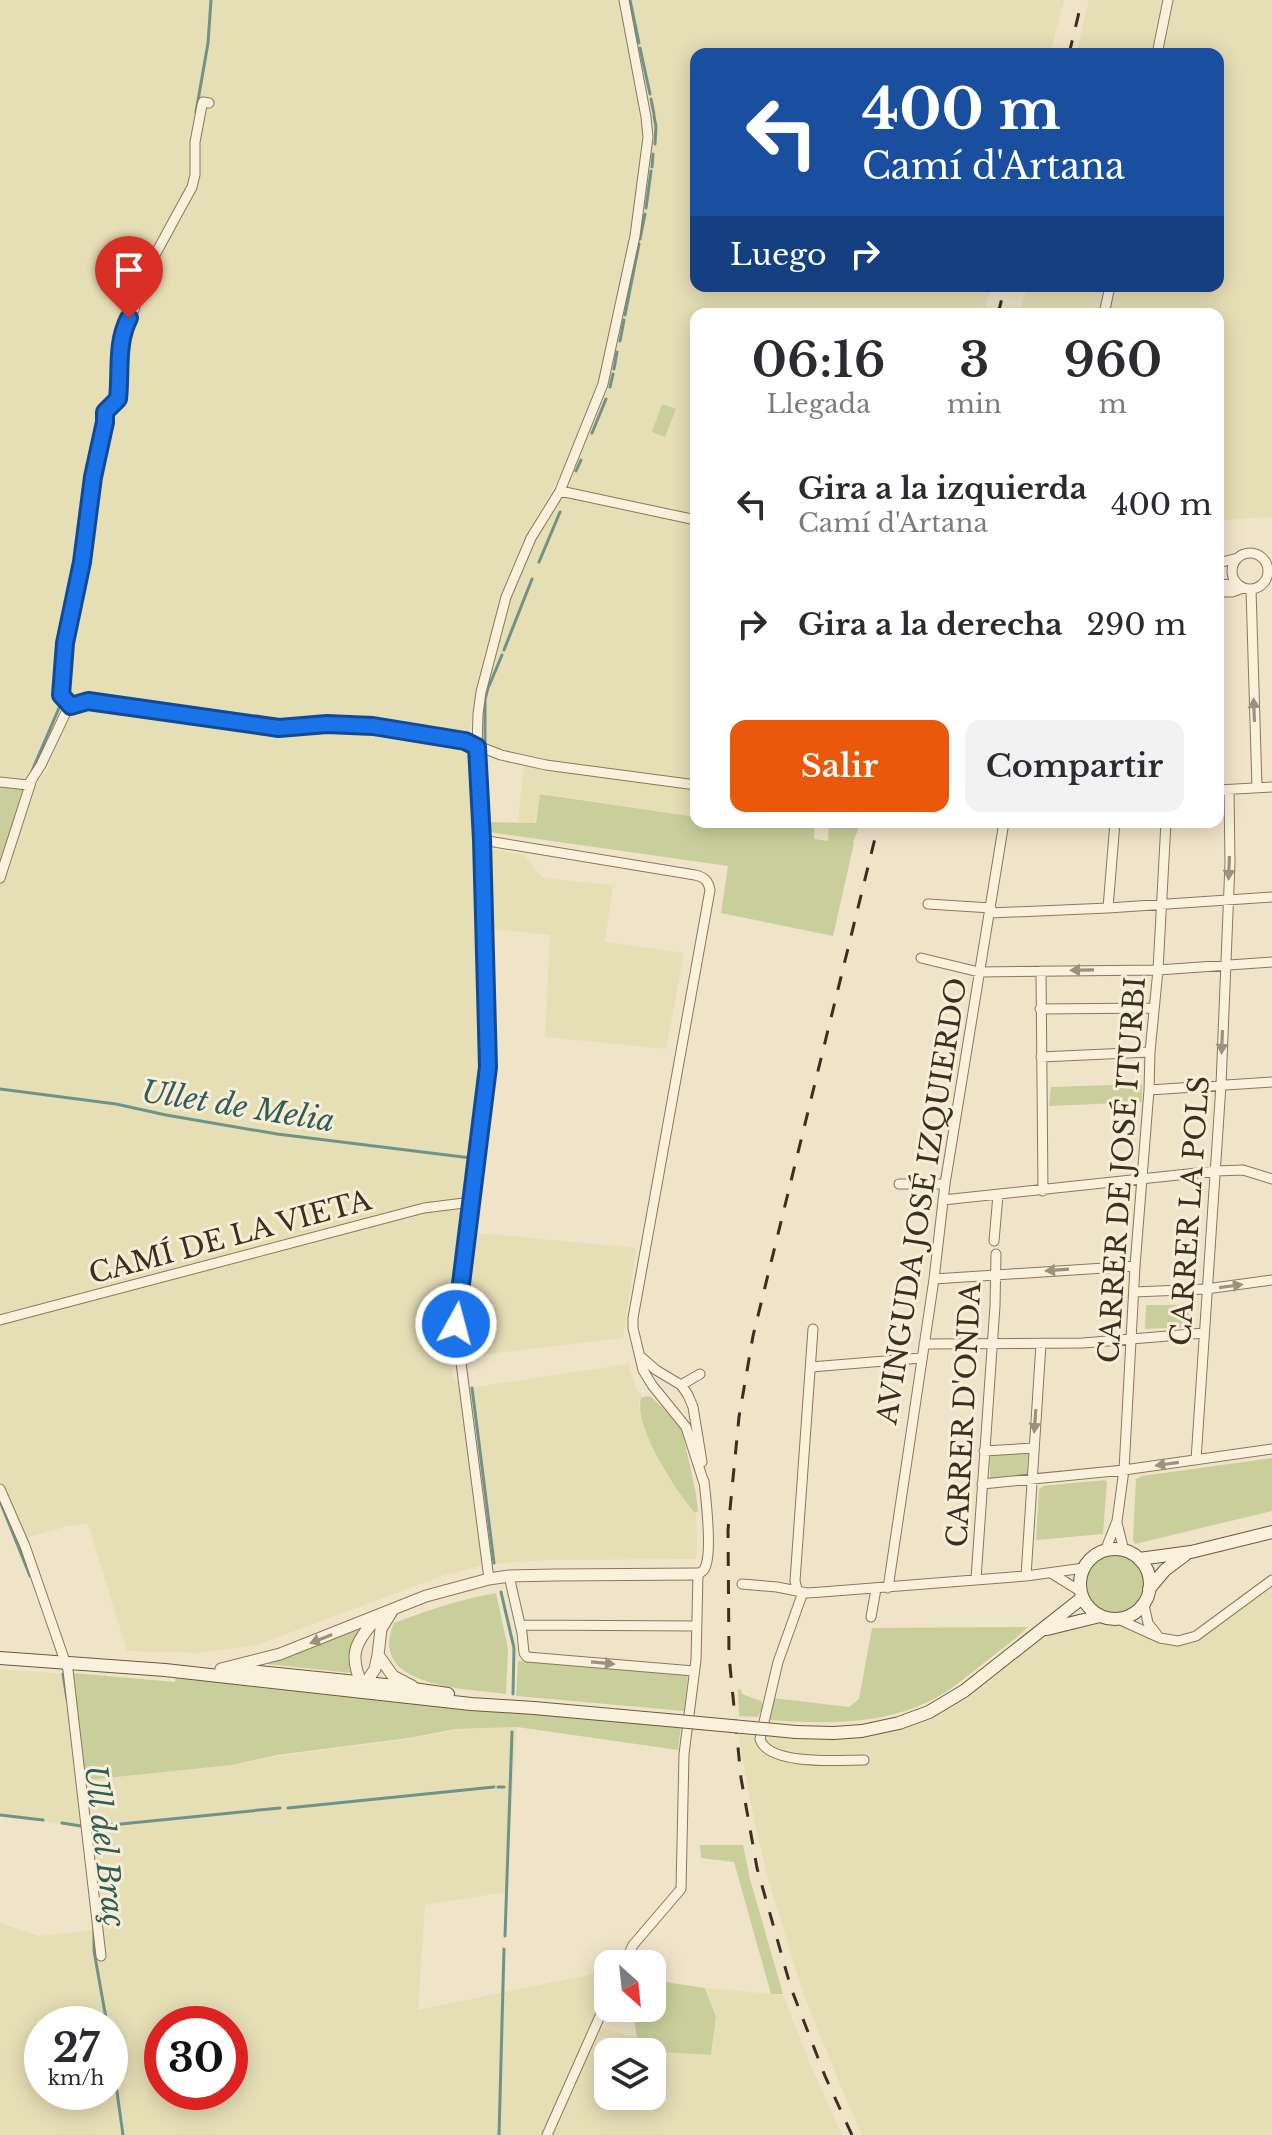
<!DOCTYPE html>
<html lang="es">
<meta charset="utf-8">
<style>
:root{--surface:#fff;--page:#f2f2f3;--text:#2b2b33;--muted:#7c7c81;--accent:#ea580c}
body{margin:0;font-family:"Libre Baskerville",serif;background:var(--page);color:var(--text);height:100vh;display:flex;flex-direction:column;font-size:30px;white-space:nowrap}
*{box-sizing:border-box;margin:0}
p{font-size:26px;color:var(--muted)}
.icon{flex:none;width:44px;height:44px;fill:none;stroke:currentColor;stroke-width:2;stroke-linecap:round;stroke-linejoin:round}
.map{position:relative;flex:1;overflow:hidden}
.panel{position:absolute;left:690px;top:308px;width:534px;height:520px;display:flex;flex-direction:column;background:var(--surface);border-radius:16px;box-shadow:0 4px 20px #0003}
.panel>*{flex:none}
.guide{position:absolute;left:690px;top:48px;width:534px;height:244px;border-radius:16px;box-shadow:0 4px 20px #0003;background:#1a4fa0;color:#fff;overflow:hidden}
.needle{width:52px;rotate:153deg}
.buttons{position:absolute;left:594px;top:1950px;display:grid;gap:16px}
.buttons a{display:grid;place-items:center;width:72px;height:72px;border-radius:16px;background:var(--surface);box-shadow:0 4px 20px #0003;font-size:40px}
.speed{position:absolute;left:24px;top:2006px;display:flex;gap:16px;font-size:40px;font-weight:700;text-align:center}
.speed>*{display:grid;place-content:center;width:104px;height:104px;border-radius:50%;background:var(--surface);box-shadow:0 4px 20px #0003;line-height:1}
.speed small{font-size:20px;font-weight:400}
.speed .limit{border:12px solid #d22;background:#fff;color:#111}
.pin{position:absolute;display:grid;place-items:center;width:68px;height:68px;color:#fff;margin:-82px -34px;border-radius:50% 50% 50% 0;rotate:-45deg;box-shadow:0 0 8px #0007}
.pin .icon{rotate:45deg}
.me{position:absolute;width:88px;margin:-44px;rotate:7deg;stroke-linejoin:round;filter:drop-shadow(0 0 6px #0008)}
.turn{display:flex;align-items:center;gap:28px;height:168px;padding:0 40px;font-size:36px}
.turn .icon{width:104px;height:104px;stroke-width:2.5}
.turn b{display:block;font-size:56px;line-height:68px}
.then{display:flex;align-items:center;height:76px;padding:0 40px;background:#0003;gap:16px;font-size:30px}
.eta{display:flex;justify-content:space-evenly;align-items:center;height:136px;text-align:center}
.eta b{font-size:48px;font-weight:600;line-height:56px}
.cta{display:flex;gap:16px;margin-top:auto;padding:16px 40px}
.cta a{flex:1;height:92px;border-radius:16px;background:var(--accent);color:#fff;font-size:32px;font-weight:600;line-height:92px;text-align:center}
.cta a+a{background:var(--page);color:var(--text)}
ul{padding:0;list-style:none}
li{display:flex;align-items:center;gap:24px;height:120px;padding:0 40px}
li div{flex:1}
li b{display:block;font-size:30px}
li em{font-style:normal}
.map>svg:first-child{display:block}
.farmland{fill:#e6deb5;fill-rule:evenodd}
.green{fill:#c9cf9b}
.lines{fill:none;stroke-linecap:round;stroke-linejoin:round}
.stream{stroke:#6f938a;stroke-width:3}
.minor-casing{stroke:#8d765c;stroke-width:11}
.tertiary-casing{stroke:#8d765c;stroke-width:13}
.secondary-casing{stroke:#6f573f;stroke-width:14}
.minor{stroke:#faf1dc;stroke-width:9}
.tertiary{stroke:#faf1dc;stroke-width:11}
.secondary{stroke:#faf1dc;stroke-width:12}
.rail{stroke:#3d2e20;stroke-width:3;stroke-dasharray:14 14;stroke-linecap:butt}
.secondary-bridge-casing{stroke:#6f573f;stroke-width:14;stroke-linecap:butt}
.secondary-bridge{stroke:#faf1dc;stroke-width:12}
.oneway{fill:#9c907e}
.route-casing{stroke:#114b97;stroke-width:20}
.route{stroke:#1a73e8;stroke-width:14}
.labels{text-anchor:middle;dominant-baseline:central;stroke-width:6;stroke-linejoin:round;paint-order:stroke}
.street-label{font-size:28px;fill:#3d2e20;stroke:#f7eed8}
.water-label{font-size:30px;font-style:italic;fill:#2f5d5a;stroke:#f7eed8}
</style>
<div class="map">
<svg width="1272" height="2135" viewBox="0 0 1272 2135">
<rect width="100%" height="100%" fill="#f0e4c8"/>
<path class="farmland" d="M0 0H619L642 125 638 190 633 226 600 379 568 462 524 539 502 592 468 735 386 721 353 718 265 721 64 694 67 654 86 555 98 473 112 408 118 405 121 397 120 377 125 335 139 305 146 277 195 185 197 174V141L203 107H211L212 101 203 100 199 107 194 133V173L190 186 141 275 133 305 122 329 117 363V398L102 413 103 425 91 479 80 564 67 621 57 697 61 701 47 737 26 779 0 776Z
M625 0H1064L1050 54H696V286H991L984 314H696V783L547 764 479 746V714L507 598 605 386 648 149Z
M1089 0H1272V517L1223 520 1224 547 1218 548V314H1020L1027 286H1218V54H1076Z
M84 707 284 733 340 728 370 730 473 749 478 853 483 1071 466 1198 425 1204 0 1317V881L30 793 48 768 67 720 70 716Z
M524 763 696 787V817L540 793 535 823 518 822Z
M483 848 524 855 543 878 613 885 605 942 684 953 666 1049 545 1037 550 935 485 928Z
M465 1205 450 1342 453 1378 461 1385 484 1565 442 1576 257 1645 198 1653 127 1651 88 1524 69 1526 24 1538 0 1479V1323L435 1209Z
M469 1232 636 1248 623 1338 462 1357 458 1323Z
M628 1364 636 1388 643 1397 639 1400V1403L644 1428 665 1472 696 1514 697 1543 696 1559 547 1560 491 1564 468 1388Z
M1272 1586V2135H862L848 2104 803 1993 767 1875 752 1810 738 1732 903 1726 1046 1633 1096 1620 1124 1626 1177 1644 1189 1643 1199 1640Z
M0 1669 64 1674 84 1827 0 1816Z
M517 1727 506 1892 425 1905 418 2010 608 1971V1989L543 2135H0V1923L39 1936 95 1930 85 1784 88 1780 231 1765 277 1756 409 1739 456 1730ZM42 2024H110V2092H42ZM162 2024H230V2092H162Z
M706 1988 783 1995 811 2066 842 2135H552L569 2093 601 2028 637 2037 644 2051 711 2055 716 2017ZM608 2052H652V2096H608Z"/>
<path class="green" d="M662 404 676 409 665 437 652 432Z
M0 784 27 788 0 871Z
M540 794 696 817V822L740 824 741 822H815L814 839 828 841 829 824 833 822H861L853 842 854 843 833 936 721 913 728 866 489 832V822L536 823Z
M1142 1084V1102L1049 1106 1051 1087Z
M1146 1305H1193L1191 1327 1145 1329Z
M646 1396 651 1397 665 1410 682 1430 696 1494 698 1511 695 1513C676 1491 633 1426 641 1398Z
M1028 1452 1027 1478 990 1480V1455Z
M1272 1458V1511L1135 1544 1133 1540 1136 1479 1142 1476Z
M1105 1480 1107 1482 1103 1534 1036 1540 1039 1489 1043 1486Z
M1086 1584a29 29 0 1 1 58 0a29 29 0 1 1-58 0Z
M496 1593 508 1649 506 1694C465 1689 366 1687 394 1623 428 1610 461 1599 496 1593Z
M1028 1627C1015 1640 1000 1650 985 1662 971 1673 957 1685 941 1695 887 1726 828 1724 767 1720L773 1698 849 1707 859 1699 872 1628Z
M357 1629 359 1630C352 1646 346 1656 351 1673L267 1664Z
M518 1661 688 1675 684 1711 516 1696Z
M73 1673 175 1682 176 1675 681 1726 678 1750 517 1727 456 1729 409 1738 277 1755 231 1765 88 1780 85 1784Z
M738 1689 741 1690 742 1694 761 1701 763 1707 758 1717 739 1716Z
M700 1845H743L750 1879 783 1994H771L734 1862 701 1858Z
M652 1980 705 1988 716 2017 711 2055 644 2051 637 2037 632 2008H652Z"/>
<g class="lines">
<path class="stream" d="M630 0 639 43
M640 48 650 94
M651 99 654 114
M196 112 208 43 211 0
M654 116 656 126 655 144
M652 167 653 154
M646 208 651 171
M640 239 645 214
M625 315 639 244
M620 341 624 320
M614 369 617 352
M114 386C110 359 118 329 131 305
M610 387 613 374
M592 433 606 399
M576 471 581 460
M539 562 560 512
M504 650 532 579
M489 686 502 655
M485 744V699L488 688
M485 754V755
M485 763 486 795
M32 771 62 701
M486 800 487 822
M488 850 489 894
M490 904 491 928
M491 928 492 977
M492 987 494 1044
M494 1046 495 1070
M0 1089 116 1104 166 1115 277 1134 471 1158
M491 1095 494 1079
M483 1165 491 1097
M475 1229 481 1180
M467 1351 464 1316 474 1234
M472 1388 479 1443
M479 1443 494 1563
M0 1501 30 1576
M501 1592 514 1648 513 1694
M63 1674 67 1699
M498 1787H504
M288 1808 494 1787
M0 1815 43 1820
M62 1823 81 1826
M91 1827 280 1808
M94 1929V1951L107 2024
M505 1936 512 1732
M110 2042 123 2135
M499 2135 504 1949"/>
<g class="minor-casing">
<path id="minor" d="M1157 54 1168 0
M1104 314 1110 286
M560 491 696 520
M1232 571a18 18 0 1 1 36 0a18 18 0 1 1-36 0Z
M1218 563 1238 558
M1218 584 1239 585
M1251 589 1257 788
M1218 592H1232L1243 588
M71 706 60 691 65 643 82 562 95 464 105 422C102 409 114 409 118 399L119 365 126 324 134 310 144 275 192 187 195 175V142L202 105 203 102 209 103
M0 782 28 785 41 765 67 710 76 703 88 701 279 728 327 724 373 726 465 741 501 755 546 765 696 785
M1218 790 1272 787
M482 840 695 875C704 877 708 880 710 890L633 1318V1328L643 1370 652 1385 686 1427 704 1483
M0 878 31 782
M928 904 991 908
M1108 908 1115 822
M990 913 1108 908 1272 897
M921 958 979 972 1158 970 1272 962
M1041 971 1043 1191
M1040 1009 1154 1008
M1041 1057 1150 1052
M1149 1090 1272 1082
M899 1184H945
M943 1200 1216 1171 1243 1170 1272 1179
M994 1241 998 1195
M934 1279 1135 1266
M1134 1292 1206 1289 1272 1280
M0 1320 424 1208 472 1202
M813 1329 795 1581 797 1589 802 1595 778 1662 760 1739C768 1766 840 1760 864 1760
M924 1344 1083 1343 1204 1333
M641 1357 656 1370 681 1385 688 1395 693 1407 702 1462
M811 1367 921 1358
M681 1385 700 1374
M984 1451 1034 1448
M1196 1460 1221 1085 1230 863 1229 790
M982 1484 1124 1470 1272 1449
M0 1489 25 1546 68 1670 101 1956
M1117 1523 1124 1551
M1105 1551 1117 1521 1124 1470 1135 1266 1149 1090 1150 1052 1158 970 1166 822
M1051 1573 1080 1591
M509 1576 522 1633 524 1653 527 1657 694 1671
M1026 1576 1041 1344
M489 1579 456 1324 488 1067 482 840 477 747 478 714 481 692 506 597 531 538 560 491 603 384 635 236 648 137 646 117 624 0
M976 1579 995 1306 996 1254
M742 1584 777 1587 807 1593 822 1592 1026 1576 1084 1568
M888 1588 934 1279 945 1184 1004 822
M1144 1605 1148 1623 1158 1636
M871 1617 876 1589
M1118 1619 1160 1638 1178 1641 1196 1636 1272 1580
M520 1625 695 1626
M624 1964 633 1945 681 1889 684 1754 696 1660 698 1574C703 1571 704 1571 706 1565 712 1548 706 1499 704 1481
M547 2135 608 1998"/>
</g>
<g class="tertiary-casing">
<path id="tertiary" d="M392 1611 381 1629 378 1655 393 1676 412 1686
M221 1669 280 1654 426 1596 489 1579 509 1576 554 1575 698 1574
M363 1687C349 1657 353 1644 376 1619
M363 1687 375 1669 378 1655"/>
</g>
<g class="secondary-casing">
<path id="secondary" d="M1080 1584a35 35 0 1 1 70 0a35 35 0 1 1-70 0Z
M1139 1559 1191 1552 1272 1532
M1149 1589 1165 1570 1185 1555
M1047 1629 1100 1616
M0 1658 165 1670 471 1704 534 1708 667 1720
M228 1669 386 1685 448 1694
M796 1732 834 1733 862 1731 899 1723 929 1712 964 1691 1082 1598"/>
</g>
<use href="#minor" class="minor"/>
<use href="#tertiary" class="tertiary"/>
<use href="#secondary" class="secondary"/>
<path class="rail" d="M1069 54 1082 0
M998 314 1005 286
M852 2135 825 2076 791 1988 757 1868 741 1778 729 1656 728 1530 739 1417 753 1336 879 822"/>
<g class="secondary-bridge-casing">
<path id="secondary-bridge" d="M667 1720 796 1732"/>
</g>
<use href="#secondary-bridge" class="secondary-bridge"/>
</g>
<defs><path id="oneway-solid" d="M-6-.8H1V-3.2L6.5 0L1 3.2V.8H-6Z" transform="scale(2)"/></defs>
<g class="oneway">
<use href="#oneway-solid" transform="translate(1254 710) rotate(-92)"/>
<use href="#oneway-solid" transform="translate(1229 868) rotate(92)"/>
<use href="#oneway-solid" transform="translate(1082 970) rotate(179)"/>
<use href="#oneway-solid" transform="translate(1222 1042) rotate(92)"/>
<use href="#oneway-solid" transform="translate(1057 1270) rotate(176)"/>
<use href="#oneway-solid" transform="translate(1231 1286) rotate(-8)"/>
<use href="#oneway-solid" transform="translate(1035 1421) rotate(94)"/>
<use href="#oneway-solid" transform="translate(1167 1464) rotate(172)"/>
<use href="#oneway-solid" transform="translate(321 1639) rotate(158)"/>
<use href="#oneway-solid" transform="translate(603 1663) rotate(5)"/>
</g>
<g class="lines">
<g class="route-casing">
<path id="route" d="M129 318C116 343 121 372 118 399L105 412V422L93 477 82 562 65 643 61 695 71 706 88 701 279 728 327 724 373 726 465 741 477 747 482 840 488 1067 456 1324"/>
</g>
<use href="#route" class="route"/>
</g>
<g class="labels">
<g class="street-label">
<text transform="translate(1122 1170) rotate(-86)">CARRER DE JOSÉ ITURBI</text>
<text transform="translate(922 1201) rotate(-81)">AVINGUDA JOSÉ IZQUIERDO</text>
<text transform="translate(1190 1211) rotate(-86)">CARRER LA POLS</text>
<text transform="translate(230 1237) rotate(-15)">CAMÍ DE LA VIETA</text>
<text transform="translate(964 1415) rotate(-87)">CARRER D'ONDA</text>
</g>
<g class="water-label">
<text transform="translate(238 1106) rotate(9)">Ullet de Melia</text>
<text transform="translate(105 1846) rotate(83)">Ull del Braç</text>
</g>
</g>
</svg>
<div class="buttons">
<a><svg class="needle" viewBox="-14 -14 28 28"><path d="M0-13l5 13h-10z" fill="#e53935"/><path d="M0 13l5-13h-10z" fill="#7c7c81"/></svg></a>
<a><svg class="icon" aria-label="layers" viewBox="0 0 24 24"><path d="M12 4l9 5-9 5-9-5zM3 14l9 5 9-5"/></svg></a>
</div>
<div class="speed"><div>27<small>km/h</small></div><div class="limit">30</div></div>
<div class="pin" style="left:129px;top:318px;background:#d93025"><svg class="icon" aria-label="arrive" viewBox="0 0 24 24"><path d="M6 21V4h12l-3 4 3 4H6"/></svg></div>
<svg class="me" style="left:456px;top:1324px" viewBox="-20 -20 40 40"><circle r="17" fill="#1a73e8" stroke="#fff" stroke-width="3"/><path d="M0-11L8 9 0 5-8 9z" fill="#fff"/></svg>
<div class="guide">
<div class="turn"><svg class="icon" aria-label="left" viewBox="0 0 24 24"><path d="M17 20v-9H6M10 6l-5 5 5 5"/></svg><div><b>400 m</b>Camí d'Artana</div></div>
<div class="then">Luego<svg class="icon" aria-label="right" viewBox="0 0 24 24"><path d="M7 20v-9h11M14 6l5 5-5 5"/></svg></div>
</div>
<section class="panel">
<div class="eta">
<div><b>06:16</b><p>Llegada</p></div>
<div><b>3</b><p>min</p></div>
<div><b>960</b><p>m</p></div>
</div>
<ul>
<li><svg class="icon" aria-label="left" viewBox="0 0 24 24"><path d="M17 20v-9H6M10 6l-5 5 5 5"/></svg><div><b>Gira a la izquierda</b><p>Camí d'Artana</p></div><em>400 m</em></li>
<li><svg class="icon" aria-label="right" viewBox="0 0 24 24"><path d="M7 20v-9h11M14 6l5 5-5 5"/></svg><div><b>Gira a la derecha</b></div><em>290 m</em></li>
</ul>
<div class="cta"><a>Salir</a><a>Compartir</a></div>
</section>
</div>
